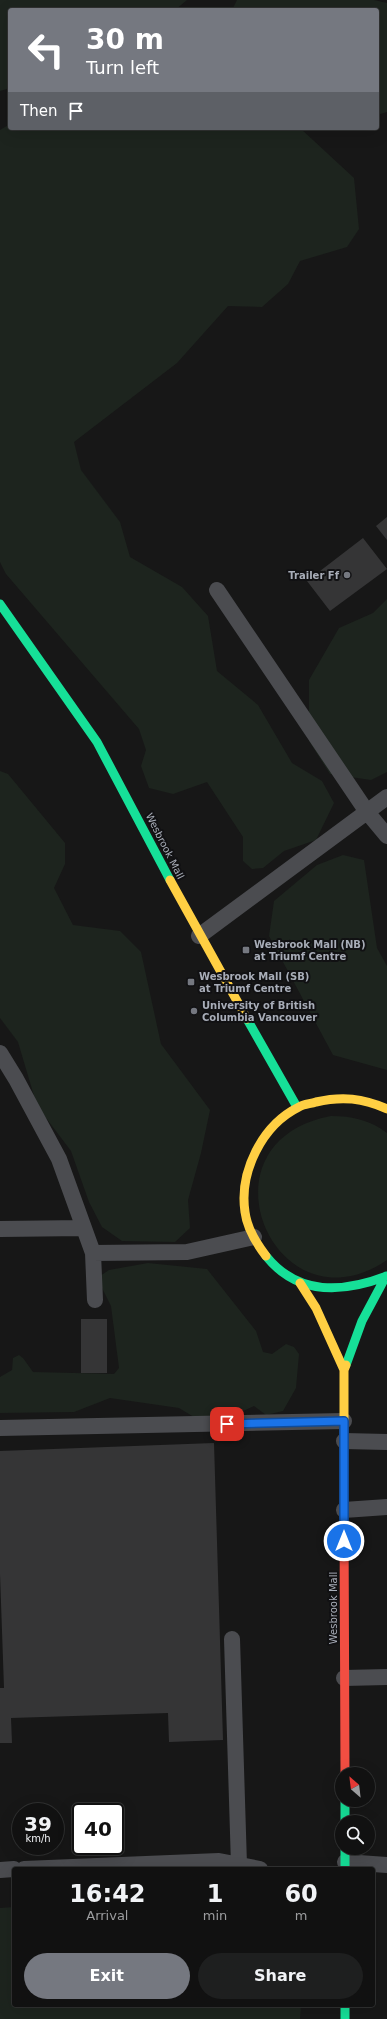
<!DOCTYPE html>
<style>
:root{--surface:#111;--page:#1e1f1f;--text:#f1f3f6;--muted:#9c9d9f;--line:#303131;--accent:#757880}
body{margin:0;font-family:"DejaVu Sans",sans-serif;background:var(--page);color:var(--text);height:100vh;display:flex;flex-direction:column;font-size:15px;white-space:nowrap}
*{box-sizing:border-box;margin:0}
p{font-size:13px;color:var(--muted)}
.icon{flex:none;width:22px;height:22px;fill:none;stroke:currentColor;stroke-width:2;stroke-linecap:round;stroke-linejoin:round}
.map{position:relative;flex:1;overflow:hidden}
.details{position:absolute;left:12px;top:1867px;width:363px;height:140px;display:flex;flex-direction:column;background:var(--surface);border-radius:4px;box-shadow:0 4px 16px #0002,0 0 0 1px var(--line)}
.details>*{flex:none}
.guide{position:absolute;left:8px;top:8px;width:371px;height:122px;border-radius:4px;box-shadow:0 4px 16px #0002,0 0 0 1px var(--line);background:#757880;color:#fff;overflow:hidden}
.needle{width:26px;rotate:332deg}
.fabs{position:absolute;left:335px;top:1767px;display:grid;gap:8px}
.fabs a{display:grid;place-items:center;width:40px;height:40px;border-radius:50%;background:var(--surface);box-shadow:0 4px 16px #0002,0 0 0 1px var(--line);font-size:20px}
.speed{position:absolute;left:12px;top:1803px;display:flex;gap:8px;font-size:20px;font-weight:700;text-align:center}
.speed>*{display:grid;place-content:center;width:52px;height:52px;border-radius:50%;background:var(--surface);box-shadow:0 4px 16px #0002,0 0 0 1px var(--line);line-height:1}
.speed small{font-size:10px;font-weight:400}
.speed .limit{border:2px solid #111;border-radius:6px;background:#fff;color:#111}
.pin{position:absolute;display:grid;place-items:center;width:34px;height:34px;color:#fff;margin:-17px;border-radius:8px;box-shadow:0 2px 6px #0006}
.me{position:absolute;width:44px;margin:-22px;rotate:0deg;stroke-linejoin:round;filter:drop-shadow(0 0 3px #0008)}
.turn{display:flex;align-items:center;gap:14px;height:84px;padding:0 12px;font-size:18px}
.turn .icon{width:52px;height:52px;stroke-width:2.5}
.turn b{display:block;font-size:28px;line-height:34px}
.then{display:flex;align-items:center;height:38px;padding:0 12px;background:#0003;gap:8px;font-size:15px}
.eta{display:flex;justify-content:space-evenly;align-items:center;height:68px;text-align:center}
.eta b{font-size:24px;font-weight:700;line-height:28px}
.primary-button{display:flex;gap:8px;margin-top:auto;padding:8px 12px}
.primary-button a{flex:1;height:46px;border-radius:24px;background:var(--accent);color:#fff;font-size:16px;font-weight:700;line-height:46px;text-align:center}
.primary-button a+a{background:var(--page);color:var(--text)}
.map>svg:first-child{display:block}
.green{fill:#1d241e}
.building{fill:#353536}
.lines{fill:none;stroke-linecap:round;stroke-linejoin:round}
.lane{stroke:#4b4c50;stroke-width:16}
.fast{stroke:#16e098;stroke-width:9}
.slow{stroke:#ffcf43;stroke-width:9}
.jam{stroke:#f24e42;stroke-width:9}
.route-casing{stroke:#114b97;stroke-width:10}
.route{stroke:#1a73e8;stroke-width:7}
.poi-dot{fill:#757880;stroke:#111113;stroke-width:1.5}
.labels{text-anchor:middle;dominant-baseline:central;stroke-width:4;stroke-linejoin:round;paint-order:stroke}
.poi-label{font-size:10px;font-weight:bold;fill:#a8adb8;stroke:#111113;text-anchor:start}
.street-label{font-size:10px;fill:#a8adb8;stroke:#111113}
</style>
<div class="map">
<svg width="387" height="2019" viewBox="0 0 387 2019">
<rect width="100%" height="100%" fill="#171717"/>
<path class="green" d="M0 0H187L175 10H10V88L0 91Z
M237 0H374L387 3V112L377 115V10H232Z
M10 124V128H300L354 178 359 229 347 247 300 261 288 284 262 307 228 306 177 363 74 442 81 470 120 522 130 557 182 587 208 616 217 671 258 705 292 763 322 781 334 803 316 840 284 851 263 868 252 869 243 861V837L207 782 173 794 149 788 141 766 146 750 139 729 6 574 0 562V130Z
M387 599V772L371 780 330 774 309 741V680L339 628 373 613Z
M0 771 8 774 65 843V864L54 888 73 925 120 931 141 952 161 1044 210 1110 201 1153 188 1200 190 1228 175 1242 122 1241 102 1227 89 1202 71 1151 37 1106 18 1042 0 1018Z
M343 855 364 860 377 948 387 966V1070L333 1055 269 936 274 901 317 865Z
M331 1116C352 1116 370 1120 387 1133V1260C275 1336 192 1142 331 1116Z
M148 1263 207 1269 256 1331 263 1352 272 1354 286 1344 294 1347 299 1354 296 1388 283 1411 266 1415 254 1406 228 1418 194 1417 179 1408 110 1398 74 1412 0 1413V1377L12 1370 13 1358 19 1355 23 1358 33 1372 114 1374 119 1368 111 1306 102 1288 100 1276 109 1270Z
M14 1907V2005H301L300 2019H0V1908Z"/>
<path class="building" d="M387 517V540L376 526Z
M363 538 387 569 330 611 307 581Z
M81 1319H107V1373H81Z
M214 1443 223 1740 169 1742 168 1713 11 1718 12 1743H0V1688H4L0 1574V1451Z"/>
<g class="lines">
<path class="lane" d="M217 590 367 812 387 836
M199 936 387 797
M0 1053 16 1079 59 1159 93 1253
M0 1229 84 1228
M95 1300 93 1253 187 1252 254 1237
M0 1428 344 1421
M344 1441 387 1442
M344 1510 387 1507
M232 1639 239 1865
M344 1678 387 1677
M345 1862 387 1865
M24 1869 219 1861 260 1869
M0 1870 14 1869"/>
<path class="fast" d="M0 604 97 742 170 880
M247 1019 297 1107
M266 1256C298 1296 343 1293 387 1276
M346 1365 362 1321 386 1276
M345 1800V1822
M345 1848V1869
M345 2005V2019"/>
<path class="slow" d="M170 880 247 1019
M266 1256C256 1243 247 1228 245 1212 239 1172 262 1125 299 1107 304 1104 310 1104 316 1102 342 1096 363 1098 387 1109
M300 1283 316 1308 344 1370
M344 1516V1370L346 1365"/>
<path class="jam" d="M344 1516 345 1774"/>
</g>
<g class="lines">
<g class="route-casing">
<path id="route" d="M227 1424 344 1421V1541"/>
</g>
<use href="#route" class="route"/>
</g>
<g class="poi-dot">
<circle cx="347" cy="575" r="4"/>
<rect x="242" y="946" width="8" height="8" rx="2"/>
<rect x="187" y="978" width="8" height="8" rx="2"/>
<circle cx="194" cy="1011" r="4"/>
</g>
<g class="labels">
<g class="poi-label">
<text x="339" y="575" text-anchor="end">Trailer Ff</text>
<text x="254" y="944">Wesbrook Mall (NB)<tspan x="254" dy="12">at Triumf Centre</tspan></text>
<text x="199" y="976">Wesbrook Mall (SB)<tspan x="199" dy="12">at Triumf Centre</tspan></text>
<text x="202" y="1005">University of British<tspan x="202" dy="12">Columbia Vancouver</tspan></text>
</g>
<g class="street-label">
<text transform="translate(165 846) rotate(63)">Wesbrook Mall</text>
<text transform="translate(333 1608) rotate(-90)">Wesbrook Mall</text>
</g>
</g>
</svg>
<div class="fabs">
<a><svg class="needle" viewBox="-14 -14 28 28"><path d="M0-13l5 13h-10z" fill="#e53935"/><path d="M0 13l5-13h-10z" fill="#9c9d9f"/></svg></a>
<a><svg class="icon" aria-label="search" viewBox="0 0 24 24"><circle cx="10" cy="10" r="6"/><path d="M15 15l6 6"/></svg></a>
</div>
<div class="speed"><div>39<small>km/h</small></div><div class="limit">40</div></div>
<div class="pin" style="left:227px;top:1424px;background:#d93025"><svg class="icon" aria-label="arrive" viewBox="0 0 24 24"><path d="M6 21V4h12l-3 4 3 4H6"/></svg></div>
<svg class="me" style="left:344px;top:1541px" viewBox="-20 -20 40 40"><circle r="17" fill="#1a73e8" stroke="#fff" stroke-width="3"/><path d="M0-11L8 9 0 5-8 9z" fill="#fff"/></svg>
<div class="guide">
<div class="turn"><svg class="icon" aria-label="left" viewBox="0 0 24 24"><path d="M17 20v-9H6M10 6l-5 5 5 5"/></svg><div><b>30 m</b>Turn left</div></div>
<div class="then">Then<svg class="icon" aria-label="arrive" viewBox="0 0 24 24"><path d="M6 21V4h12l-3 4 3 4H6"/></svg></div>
</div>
<section class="details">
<div class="eta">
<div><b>16:42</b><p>Arrival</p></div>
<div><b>1</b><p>min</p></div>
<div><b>60</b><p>m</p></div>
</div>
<div class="primary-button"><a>Exit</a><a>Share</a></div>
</section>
</div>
